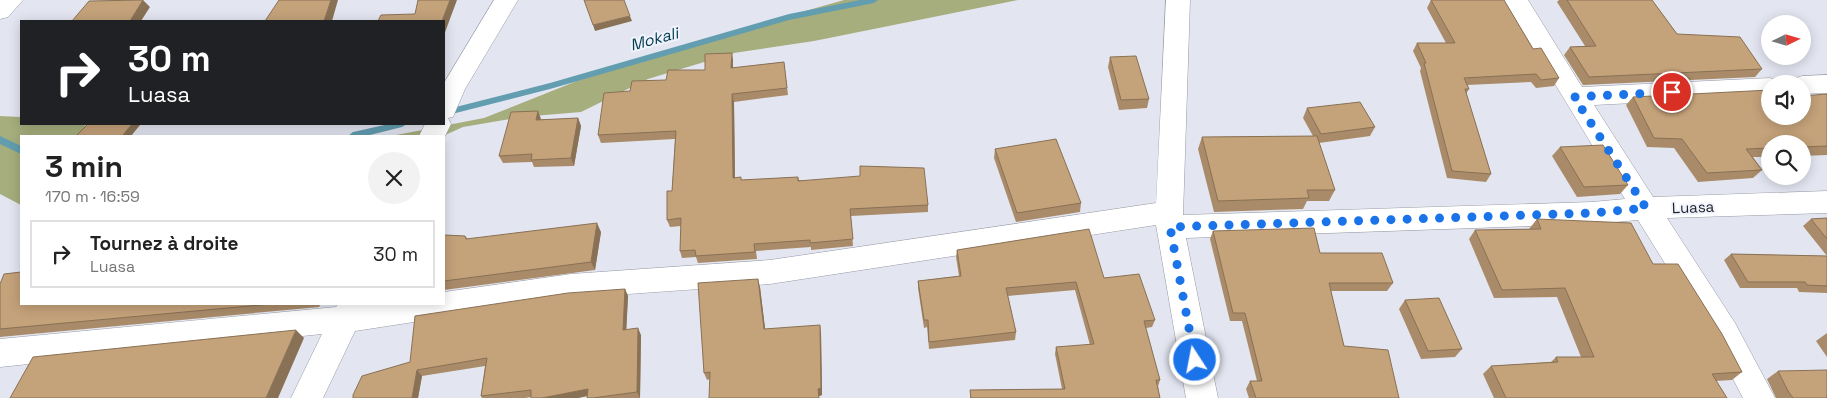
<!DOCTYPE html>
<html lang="fr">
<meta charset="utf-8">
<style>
:root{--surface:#fff;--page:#f2f2f2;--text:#222;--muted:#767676;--line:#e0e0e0}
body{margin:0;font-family:"Space Grotesk",sans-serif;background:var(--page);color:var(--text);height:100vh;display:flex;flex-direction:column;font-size:19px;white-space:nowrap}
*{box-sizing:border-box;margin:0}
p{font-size:16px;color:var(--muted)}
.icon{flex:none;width:28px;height:28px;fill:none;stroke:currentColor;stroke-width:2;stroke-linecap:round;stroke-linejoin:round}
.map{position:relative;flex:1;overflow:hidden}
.panel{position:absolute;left:20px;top:135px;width:425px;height:170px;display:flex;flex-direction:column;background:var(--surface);border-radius:0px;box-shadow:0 2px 12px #0003}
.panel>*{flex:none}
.banner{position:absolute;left:20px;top:20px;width:425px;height:105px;border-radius:0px;box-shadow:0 2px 12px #0003;background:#202124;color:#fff;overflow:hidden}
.needle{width:32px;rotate:85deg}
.controls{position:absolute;left:1761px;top:15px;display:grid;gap:10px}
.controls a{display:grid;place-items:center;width:50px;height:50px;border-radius:50%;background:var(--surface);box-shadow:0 2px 12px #0003;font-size:25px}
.pin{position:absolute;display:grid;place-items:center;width:42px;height:42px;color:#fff;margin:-21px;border:2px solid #fff;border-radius:50%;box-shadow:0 1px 5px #0007}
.me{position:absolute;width:55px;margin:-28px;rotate:349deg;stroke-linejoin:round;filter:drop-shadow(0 0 4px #0008)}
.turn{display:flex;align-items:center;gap:18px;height:105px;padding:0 25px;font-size:22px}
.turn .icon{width:65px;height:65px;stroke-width:2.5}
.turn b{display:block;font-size:35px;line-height:42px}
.round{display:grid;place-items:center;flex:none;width:52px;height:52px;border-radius:26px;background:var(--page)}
.overview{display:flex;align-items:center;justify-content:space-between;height:85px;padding:0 25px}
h1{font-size:30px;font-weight:700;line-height:38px}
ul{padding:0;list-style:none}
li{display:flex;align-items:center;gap:15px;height:68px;margin:0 10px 8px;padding:0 15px;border:2px solid var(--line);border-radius:0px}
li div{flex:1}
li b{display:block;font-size:19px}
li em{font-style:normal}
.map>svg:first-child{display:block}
.forest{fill:#a6ae7d}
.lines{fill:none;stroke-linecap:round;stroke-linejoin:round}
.stream{fill:#629eb0;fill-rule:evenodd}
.street-casing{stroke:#9699a3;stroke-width:1}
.street{fill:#fff;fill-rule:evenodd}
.wall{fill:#a98b69}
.shaded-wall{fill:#897155}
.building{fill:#c4a27a;stroke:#897155}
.route{stroke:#1a73e8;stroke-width:9;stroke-dasharray:0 16.2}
.labels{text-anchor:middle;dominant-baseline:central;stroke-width:4;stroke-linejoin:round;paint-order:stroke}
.street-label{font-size:15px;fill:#222327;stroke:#f0f3fe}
.water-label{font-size:16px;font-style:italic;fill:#033d4b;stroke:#f0f3fe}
</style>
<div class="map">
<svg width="1827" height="398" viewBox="0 0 1827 398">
<rect width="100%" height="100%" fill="#e3e6f1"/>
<path class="forest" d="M844 0H1018L814 41 734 53 648 79 581 112 521 117 463 127 443 136H391L484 118 577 81 745 28Z
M0 116 21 117V124H80L119 136H21V205L0 194Z"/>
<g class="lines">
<path class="stream" d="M860 0H878L874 3 789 20 550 89 444 116V110L550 83 789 14Z
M389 124H407L402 127 366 136H348L353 132Z
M0 136 21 146V154L0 144Z"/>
<g class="street-casing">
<path id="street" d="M0 0H23L8 17 0 19Z
M494 0H518L465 89 453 117 448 118 451 124 444 138V136H419L425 124H444V83Z
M1166 0H1190L1183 215 1592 202 1625 199 1504 0H1528L1582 87 1770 78 1779 81 1781 84H1770V96L1594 105 1653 197 1827 191V213L1667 218 1735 323 1775 398H1743L1713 341 1638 220 1592 224 1186 238 1218 398H1186L1156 225 770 284 571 298 355 331 323 398H291L322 334 0 367V339L336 307 338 304H444V292L571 274 770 260 1156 203Z
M1827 75V93L1802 94V84H1790L1793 79 1802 76Z"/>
</g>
<use href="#street" class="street"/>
</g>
<path class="wall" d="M1431 0 1533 49 1559 78 1554 86 1536 88 1531 82 1467 85 1469 89 1466 94 1491 174 1486 182 1447 178 1420 71 1421 68 1413 51 1417 43H1446L1427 8Z
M1559 0H1652L1677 34 1762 69 1755 77 1583 85 1564 55 1570 47 1585 46 1557 2Z
M1110 57 1149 99 1147 108 1119 110 1108 67Z
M733 60V68L784 62 788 95 734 102 735 178 742 180 798 177 799 180 928 205V212L851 216 853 246 811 250V247L756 251 757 259 698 263 696 257 682 258 680 251 681 226 670 227 667 220 672 191 675 139 601 143 598 135 630 91 666 80 705 70Z
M1827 94V155L1802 156V144H1770V157H1753L1762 170 1753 178 1698 182 1674 148 1647 147 1626 105 1633 97 1770 116Z
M1307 108 1375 127 1370 136 1319 143 1335 190 1329 201H1307L1303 209 1214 212 1198 149 1202 137 1313 136 1303 118Z
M578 118 581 126 574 166 534 167 532 162 503 163 499 156 541 119V120Z
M1560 147 1628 185 1620 194 1577 197 1552 156Z
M995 149 1081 203 1080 212 1016 222 994 158Z
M1827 218V256L1803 226 1811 219Z
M1537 219 1653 264 1742 372 1732 380 1716 381 1727 398H1494L1483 374 1491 366 1551 362 1556 357H1581L1557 297 1494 298 1469 239 1475 230 1530 229H1529Z
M1213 231 1320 253 1393 283 1387 291H1331L1344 346 1399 398H1249L1246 389 1250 381H1257L1242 321H1230L1210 239Z
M601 232 595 270 444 290V235L465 236 468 239Z
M957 250 1104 278 1155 320 1152 327 1146 328 1160 380 1158 386 1160 398H970V390L1062 389 1055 354 1056 347 1090 345 1075 290 1008 296 1016 332 1015 340 929 349 927 327 924 328 918 288V281L959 276 956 257Z
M1731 254 1827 256V293L1799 292 1797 288H1740L1724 260Z
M0 284 21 304H321L319 307 0 337Z
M760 287 765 329 821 333 822 395 819 396 710 379 707 380 704 373Z
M625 289 628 296 626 330 641 335 640 398H587V396L578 398H531V397L525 398H482L481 396 485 366 422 376 418 398H353L410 362Z
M1405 300 1462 349 1455 357 1421 359 1399 309Z
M1827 333V357L1816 341Z
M1778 371 1827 398H1776L1767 379Z"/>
<path class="shaded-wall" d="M143 0 150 7 141 21H130Z
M331 0H338L332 21H324Z
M450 0H457L444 35V21H442Z
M630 16 632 21 595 31 593 25Z
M732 53 733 60V75L731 68Z
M732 94 734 102 735 185 733 178Z
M538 111 541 119 539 128 536 120Z
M578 118 581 126 574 166 571 158Z
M132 124H138L140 125 131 136H122Z
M597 223 601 232 595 270 591 262Z
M758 279 760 287 766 336 764 329Z
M625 289 628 296 626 337 623 330Z
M820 325 821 333 822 395 819 396V398L818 389Z
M638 328 641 335 640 398 637 392Z
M296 330 304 338 278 398H266Z
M417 370 422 376 418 398H412Z
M588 389 591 395 578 398H542Z"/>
<path class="building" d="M143 0 130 21H72L89 1Z
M279 0H331L324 21H265Z
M418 0H450L442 21H378L381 15 415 14Z
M584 0H624L630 16 593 25Z
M1431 0H1504L1533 49 1541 48 1559 78 1541 80 1536 74 1464 78 1469 89H1465L1491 174 1452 171 1424 63H1426L1417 43H1455Z
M1567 0H1652L1677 34 1740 37 1762 69 1589 77 1570 47 1596 46Z
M732 53 731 68 784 62 787 88 732 94 733 178 741 177V180L798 177V181L860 176V166L924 168 928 205 850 209 853 239 810 243V240L754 244 755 252 696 256 695 250 680 251 681 218 667 220V191H672L676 131 598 135 604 93 630 91 632 81 666 80 668 70H705V54Z
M1136 56 1149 99 1121 100 1110 57Z
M1770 90V116H1802V96L1827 94V146L1802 147V144H1770V148L1746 149 1762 170 1707 173 1682 139 1654 138 1633 97Z
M1360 102 1375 127 1321 134 1307 108Z
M538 111 536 120 578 118 571 158 531 160 532 154 499 156 511 112Z
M88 124H132L122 136H76Z
M1317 136 1335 190H1307L1309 198 1218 201 1202 137Z
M1056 139 1081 203 1017 213 995 149Z
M1603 145 1628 185 1584 187 1560 147Z
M1827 218V239L1811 219Z
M1537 219 1631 223 1653 264H1678L1722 334 1742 372 1712 374 1727 398H1506L1491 366 1558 362 1556 357H1594L1565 288 1502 290 1475 230 1541 229Z
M597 223 591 262 444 281V235L465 236 466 239Z
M1314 228 1320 253H1382L1393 283H1329L1344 346 1388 350 1399 398H1256L1250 381H1262L1245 313H1233L1213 231Z
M1089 229 1104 278 1139 274 1155 320 1144 321 1160 380H1156L1160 398H971L970 390 1065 389 1056 347 1094 344 1076 282 1006 288 1016 332 929 342 928 320H924L918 281 961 276 957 250Z
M1731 254 1827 256V286L1807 285 1805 282H1748Z
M21 272V304H271L0 329V284L4 274Z
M758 279 764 329 820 325 821 388 818 389 819 398H709L710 372 704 373 698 283Z
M625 289 623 330 638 328 637 392 593 398H587L588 389 542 398H531V390L481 396 487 358 417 370 412 398H353V395L362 376 410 362 415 316 568 293Z
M1439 298 1462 349 1428 351 1405 300Z
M296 330 266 398H10L33 357Z
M1827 370V398H1793L1788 391 1778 371Z"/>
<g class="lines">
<path class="route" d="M1195 360 1170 227 1592 213 1646 208 1574 97 1672 92"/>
</g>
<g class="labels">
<g class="street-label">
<text transform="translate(1693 207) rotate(-2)">Luasa</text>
</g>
<g class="water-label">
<text transform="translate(654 39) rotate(-15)">Mokali</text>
</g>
</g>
</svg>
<div class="controls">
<a><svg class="needle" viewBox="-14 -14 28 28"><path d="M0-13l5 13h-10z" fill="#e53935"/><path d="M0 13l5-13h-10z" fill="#767676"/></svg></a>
<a><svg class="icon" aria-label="sound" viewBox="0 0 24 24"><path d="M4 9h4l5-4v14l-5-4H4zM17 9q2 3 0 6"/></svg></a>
<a><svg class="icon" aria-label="search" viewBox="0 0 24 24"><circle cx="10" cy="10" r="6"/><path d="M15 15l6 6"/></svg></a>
</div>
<div class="pin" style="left:1672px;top:92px;background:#d93025"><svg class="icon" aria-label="arrive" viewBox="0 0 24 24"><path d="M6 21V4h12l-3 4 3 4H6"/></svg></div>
<svg class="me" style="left:1195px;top:360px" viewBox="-20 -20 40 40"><circle r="17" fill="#1a73e8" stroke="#fff" stroke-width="3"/><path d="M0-11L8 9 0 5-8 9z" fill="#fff"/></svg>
<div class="banner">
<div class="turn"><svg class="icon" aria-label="right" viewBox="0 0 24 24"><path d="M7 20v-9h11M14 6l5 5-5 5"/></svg><div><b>30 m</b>Luasa</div></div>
</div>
<section class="panel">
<div class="overview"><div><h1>3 min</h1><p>170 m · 16:59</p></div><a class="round"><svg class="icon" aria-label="close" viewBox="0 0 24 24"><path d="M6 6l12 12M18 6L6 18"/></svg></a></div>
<ul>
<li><svg class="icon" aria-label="right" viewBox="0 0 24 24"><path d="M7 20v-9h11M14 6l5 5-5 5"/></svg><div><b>Tournez à droite</b><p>Luasa</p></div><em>30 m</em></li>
</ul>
</section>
</div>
